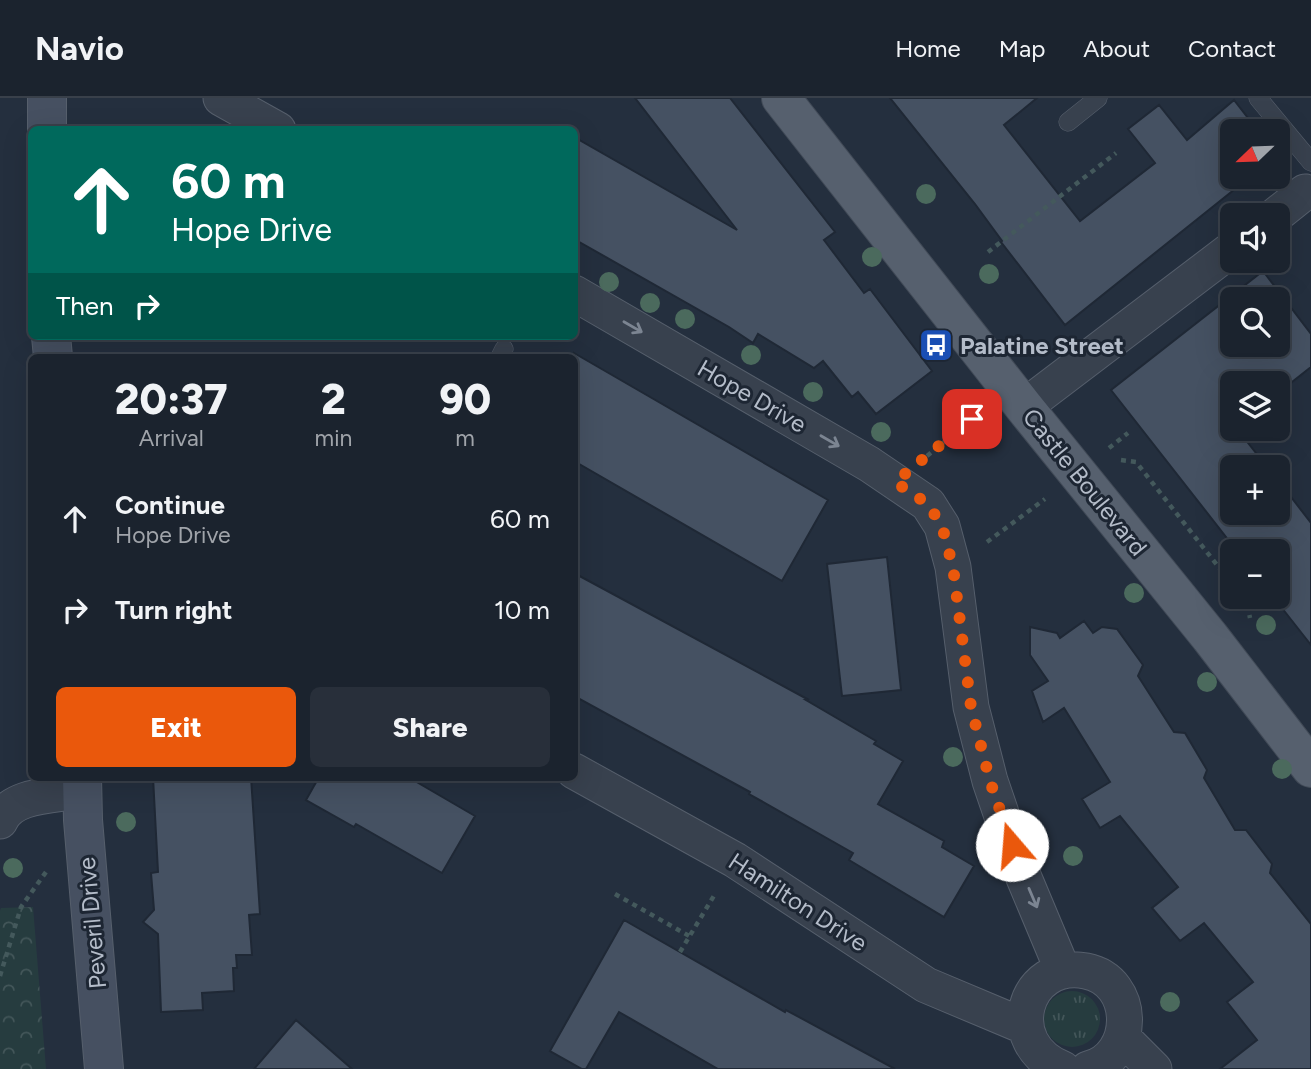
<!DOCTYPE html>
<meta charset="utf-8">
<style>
:root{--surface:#1b232e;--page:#282f3a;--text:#f1f3f6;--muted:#a0a4aa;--line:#39404a;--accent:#ea580c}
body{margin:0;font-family:Figtree,sans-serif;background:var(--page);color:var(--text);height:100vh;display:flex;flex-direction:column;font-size:26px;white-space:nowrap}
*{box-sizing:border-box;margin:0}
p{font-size:23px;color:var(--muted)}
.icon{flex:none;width:38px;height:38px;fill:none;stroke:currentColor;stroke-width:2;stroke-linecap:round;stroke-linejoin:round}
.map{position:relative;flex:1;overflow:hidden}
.drawer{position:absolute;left:28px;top:256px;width:550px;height:427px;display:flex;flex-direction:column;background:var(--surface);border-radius:10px;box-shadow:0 7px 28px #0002,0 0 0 2px var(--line)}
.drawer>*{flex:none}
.guide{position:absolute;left:28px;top:28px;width:550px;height:214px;border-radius:10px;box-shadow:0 7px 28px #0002,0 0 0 2px var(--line);background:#00695c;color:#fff;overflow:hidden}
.needle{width:46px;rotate:247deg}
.fabs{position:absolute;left:1220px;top:21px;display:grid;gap:14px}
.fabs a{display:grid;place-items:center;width:70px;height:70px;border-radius:10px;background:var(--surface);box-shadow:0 7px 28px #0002,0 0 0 2px var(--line);font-size:35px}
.pin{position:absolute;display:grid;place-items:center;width:60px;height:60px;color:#fff;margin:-30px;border-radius:14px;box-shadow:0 4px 10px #0006}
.me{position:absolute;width:77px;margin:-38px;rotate:342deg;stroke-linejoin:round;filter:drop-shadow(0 0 5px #0008)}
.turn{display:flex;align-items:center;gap:24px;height:147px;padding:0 28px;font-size:32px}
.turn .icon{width:91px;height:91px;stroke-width:2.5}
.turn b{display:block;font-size:49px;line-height:60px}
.then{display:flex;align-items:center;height:66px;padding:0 28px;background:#0003;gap:14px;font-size:26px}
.eta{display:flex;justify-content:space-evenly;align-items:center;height:119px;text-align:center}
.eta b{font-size:42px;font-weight:800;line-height:49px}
.action{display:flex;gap:14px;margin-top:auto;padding:14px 28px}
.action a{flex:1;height:80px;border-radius:10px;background:var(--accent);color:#fff;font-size:28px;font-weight:800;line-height:80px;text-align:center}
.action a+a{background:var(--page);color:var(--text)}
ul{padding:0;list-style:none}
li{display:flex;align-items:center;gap:21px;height:91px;padding:0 28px}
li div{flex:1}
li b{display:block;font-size:26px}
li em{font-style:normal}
header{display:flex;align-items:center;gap:42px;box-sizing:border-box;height:98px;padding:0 35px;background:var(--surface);border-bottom:2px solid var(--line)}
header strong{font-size:33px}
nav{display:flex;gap:38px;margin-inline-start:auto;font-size:24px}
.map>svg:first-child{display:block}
.grass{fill:url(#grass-tufts)}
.forest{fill:url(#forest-crowns)}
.building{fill:#455162;stroke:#1f2835;stroke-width:2;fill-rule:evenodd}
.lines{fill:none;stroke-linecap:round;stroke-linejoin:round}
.lane-casing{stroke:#565f6c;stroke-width:19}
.street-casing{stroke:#565f6c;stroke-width:37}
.secondary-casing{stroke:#565f6c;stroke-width:40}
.primary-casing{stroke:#414a57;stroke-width:40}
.path{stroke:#44595c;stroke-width:4.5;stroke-dasharray:5 5;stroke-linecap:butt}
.lane{stroke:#38414e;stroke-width:18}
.street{stroke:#38414e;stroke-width:35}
.secondary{stroke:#465061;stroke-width:38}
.primary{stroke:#56606e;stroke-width:38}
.tree{fill:#4b6a5d}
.oneway{stroke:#7c8592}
.route{stroke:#ea580c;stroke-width:12;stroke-dasharray:0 21.6}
.labels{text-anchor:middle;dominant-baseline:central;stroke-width:6;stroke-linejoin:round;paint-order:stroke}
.poi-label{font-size:24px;font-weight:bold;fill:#b4bcc9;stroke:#1d2633;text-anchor:start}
.street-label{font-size:24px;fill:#b4bcc9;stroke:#1d2633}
</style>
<header>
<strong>Navio</strong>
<nav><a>Home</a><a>Map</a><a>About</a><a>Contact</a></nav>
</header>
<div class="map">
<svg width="1311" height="971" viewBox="0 0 1311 971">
<defs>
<pattern id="grass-tufts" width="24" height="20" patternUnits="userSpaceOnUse" patternTransform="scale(1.75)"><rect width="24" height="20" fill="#263c3f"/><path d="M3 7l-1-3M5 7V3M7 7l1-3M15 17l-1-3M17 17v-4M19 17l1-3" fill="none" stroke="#435659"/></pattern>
<pattern id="forest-crowns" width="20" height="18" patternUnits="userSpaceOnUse" patternTransform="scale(1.75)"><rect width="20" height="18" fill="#263c3f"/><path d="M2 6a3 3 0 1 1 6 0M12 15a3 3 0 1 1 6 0" fill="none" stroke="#435659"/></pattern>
</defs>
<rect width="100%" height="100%" fill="#242f3e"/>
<path class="grass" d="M1044 921a28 28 0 1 1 56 0a28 28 0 1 1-56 0Z"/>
<path class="forest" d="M33 809 46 971H0V813L1 810Z"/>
<path class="building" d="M635 0H730L835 134 824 142 864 195 870 191 932 273 876 316 858 294 852 299 823 263 814 270 758 236 753 245 729 229 574 141V39L737 132Z
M890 0H1037L1004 27 1080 123 1155 65 1128 31 1159 7 1187 42 1234 2 1258 33H1232V79H1250L1065 227 1001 144 1002 143 975 106Z
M1263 173 1311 236V269L1278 295V285H1232V331H1237L1267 369H1232V415H1278V382L1311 425V547L1278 505V453H1237L1111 292ZM1232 201H1278V247H1232Z
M574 255 828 402 782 483 574 363Z
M887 459 901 592 842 598 827 466Z
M574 475 809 602H806L876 643 874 646 903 663 878 706 944 743 942 749 974 768 944 819 849 762 853 755 749 696 750 694 574 598Z
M1084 523 1093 535 1102 529 1117 531 1143 567 1138 578 1174 634 1185 635 1207 672 1204 680 1235 732H1246L1272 766 1270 775 1311 826V971H1220L1257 942 1227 904 1253 884 1204 825 1180 843 1152 810 1178 789 1120 718 1100 730 1082 701 1110 684 1064 610 1043 624 1032 593 1048 583 1030 557V529L1057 535 1060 540Z
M153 679H251L260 816 249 817 252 857H236L237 870H233L234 893 202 895 203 912 161 914 158 836 143 824 154 812 151 775 158 774Z
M319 679H408L475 718 442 775 356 726 354 729 306 702Z
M624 822 785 914 786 912 895 971H718L619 914 586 971H582L550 953Z
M296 922 352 971H254Z"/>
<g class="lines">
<g class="lane-casing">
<path id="lane" d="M1258 0 1311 64
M1068 24 1098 0
M500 259 504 251"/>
</g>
<g class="street-casing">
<path id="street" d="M221 0 278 32
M1276 117 1305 94
M574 195 869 366 928 406 942 428 953 469 971 609 990 683 1019 768 1063 873
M1024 309 1232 151
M574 673 735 762 926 887 1026 929
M0 723C12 695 57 698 83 692
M1123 940 1154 971
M1063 971C999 946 1024 861 1086 873 1137 883 1137 959 1088 971"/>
</g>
<g class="secondary-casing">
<path id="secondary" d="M47 0V32
M51 238 53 259
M82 679 83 722 104 971"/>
</g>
<g class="primary-casing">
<path id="primary" d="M781 0 1024 309 1210 539 1311 670"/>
</g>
<path class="path" d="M988 154 1116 55
M1109 350 1128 335
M927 358 972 321
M1121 362 1136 364 1232 486
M987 444 1045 401
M1242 499 1247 505 1250 520
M615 796 691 839
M680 854 715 796
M0 878 21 809 46 774"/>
<use href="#lane" class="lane"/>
<use href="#street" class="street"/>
<use href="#secondary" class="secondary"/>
<use href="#primary" class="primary"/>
</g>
<g class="tree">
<circle cx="926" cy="96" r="10"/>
<circle cx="872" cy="159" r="10"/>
<circle cx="989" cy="176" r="10"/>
<circle cx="609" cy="184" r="10"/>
<circle cx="650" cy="205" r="10"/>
<circle cx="685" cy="221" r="10"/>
<circle cx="751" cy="257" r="10"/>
<circle cx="813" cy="294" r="10"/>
<circle cx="881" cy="334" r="10"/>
<circle cx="1134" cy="495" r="10"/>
<circle cx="1266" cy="527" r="10"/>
<circle cx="1207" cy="584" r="10"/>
<circle cx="953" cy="659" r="10"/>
<circle cx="1282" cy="671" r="10"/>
<circle cx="126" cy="724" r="10"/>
<circle cx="1073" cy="758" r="10"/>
<circle cx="13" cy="770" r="10"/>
<circle cx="1170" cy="904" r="10"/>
</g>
<defs><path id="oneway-shaft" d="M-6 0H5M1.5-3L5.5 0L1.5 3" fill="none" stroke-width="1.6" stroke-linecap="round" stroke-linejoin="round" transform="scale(1.75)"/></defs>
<g class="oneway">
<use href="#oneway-shaft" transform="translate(633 229) rotate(30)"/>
<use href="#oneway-shaft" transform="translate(830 343) rotate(30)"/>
<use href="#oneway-shaft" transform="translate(1033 800) rotate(67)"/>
</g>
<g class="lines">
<path class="route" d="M972 321 895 384 928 406 942 428 953 469 971 609 990 683 1012 747"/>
</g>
<defs>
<g id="bus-square" transform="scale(1.75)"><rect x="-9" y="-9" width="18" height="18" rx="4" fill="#1a4fb4" stroke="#1d2633"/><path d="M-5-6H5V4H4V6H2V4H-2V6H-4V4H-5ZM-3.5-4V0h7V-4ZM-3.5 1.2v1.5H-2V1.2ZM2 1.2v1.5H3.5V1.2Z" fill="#fff"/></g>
</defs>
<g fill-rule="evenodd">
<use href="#bus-square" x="936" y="247"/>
</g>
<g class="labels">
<g class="poi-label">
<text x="960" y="247">Palatine Street</text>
</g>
<g class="street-label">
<text transform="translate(752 298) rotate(30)">Hope Drive</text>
<text transform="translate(1085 384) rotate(51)">Castle Boulevard</text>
<text transform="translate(798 804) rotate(33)">Hamilton Drive</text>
<text transform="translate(92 825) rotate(-95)">Peveril Drive</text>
</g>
</g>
</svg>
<div class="fabs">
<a><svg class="needle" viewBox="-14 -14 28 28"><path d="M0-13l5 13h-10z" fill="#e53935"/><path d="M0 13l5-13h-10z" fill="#a0a4aa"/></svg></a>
<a><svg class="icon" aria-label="sound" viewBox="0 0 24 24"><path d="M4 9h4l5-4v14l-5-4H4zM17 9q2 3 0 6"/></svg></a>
<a><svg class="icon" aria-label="search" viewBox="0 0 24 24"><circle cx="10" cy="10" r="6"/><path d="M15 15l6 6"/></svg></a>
<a><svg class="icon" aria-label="layers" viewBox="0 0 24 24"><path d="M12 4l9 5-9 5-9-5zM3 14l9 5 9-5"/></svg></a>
<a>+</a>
<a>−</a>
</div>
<div class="pin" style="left:972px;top:321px;background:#d93025"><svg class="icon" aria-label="arrive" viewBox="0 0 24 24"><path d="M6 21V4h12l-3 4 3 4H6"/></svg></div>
<svg class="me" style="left:1012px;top:747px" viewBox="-20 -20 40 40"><circle r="19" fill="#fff"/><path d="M0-13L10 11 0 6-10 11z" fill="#ea580c"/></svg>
<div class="guide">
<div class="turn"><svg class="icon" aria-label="ahead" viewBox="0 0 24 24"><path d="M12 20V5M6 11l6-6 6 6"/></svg><div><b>60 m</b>Hope Drive</div></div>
<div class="then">Then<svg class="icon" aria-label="right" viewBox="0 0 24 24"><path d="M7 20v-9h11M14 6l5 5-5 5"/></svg></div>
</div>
<section class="drawer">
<div class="eta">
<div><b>20:37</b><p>Arrival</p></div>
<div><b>2</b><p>min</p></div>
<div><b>90</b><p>m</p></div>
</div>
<ul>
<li><svg class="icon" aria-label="ahead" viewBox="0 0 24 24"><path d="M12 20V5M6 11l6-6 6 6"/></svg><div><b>Continue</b><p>Hope Drive</p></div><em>60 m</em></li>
<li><svg class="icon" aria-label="right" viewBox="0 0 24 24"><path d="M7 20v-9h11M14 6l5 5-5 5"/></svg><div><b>Turn right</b></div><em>10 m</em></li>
</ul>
<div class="action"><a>Exit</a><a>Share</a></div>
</section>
</div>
